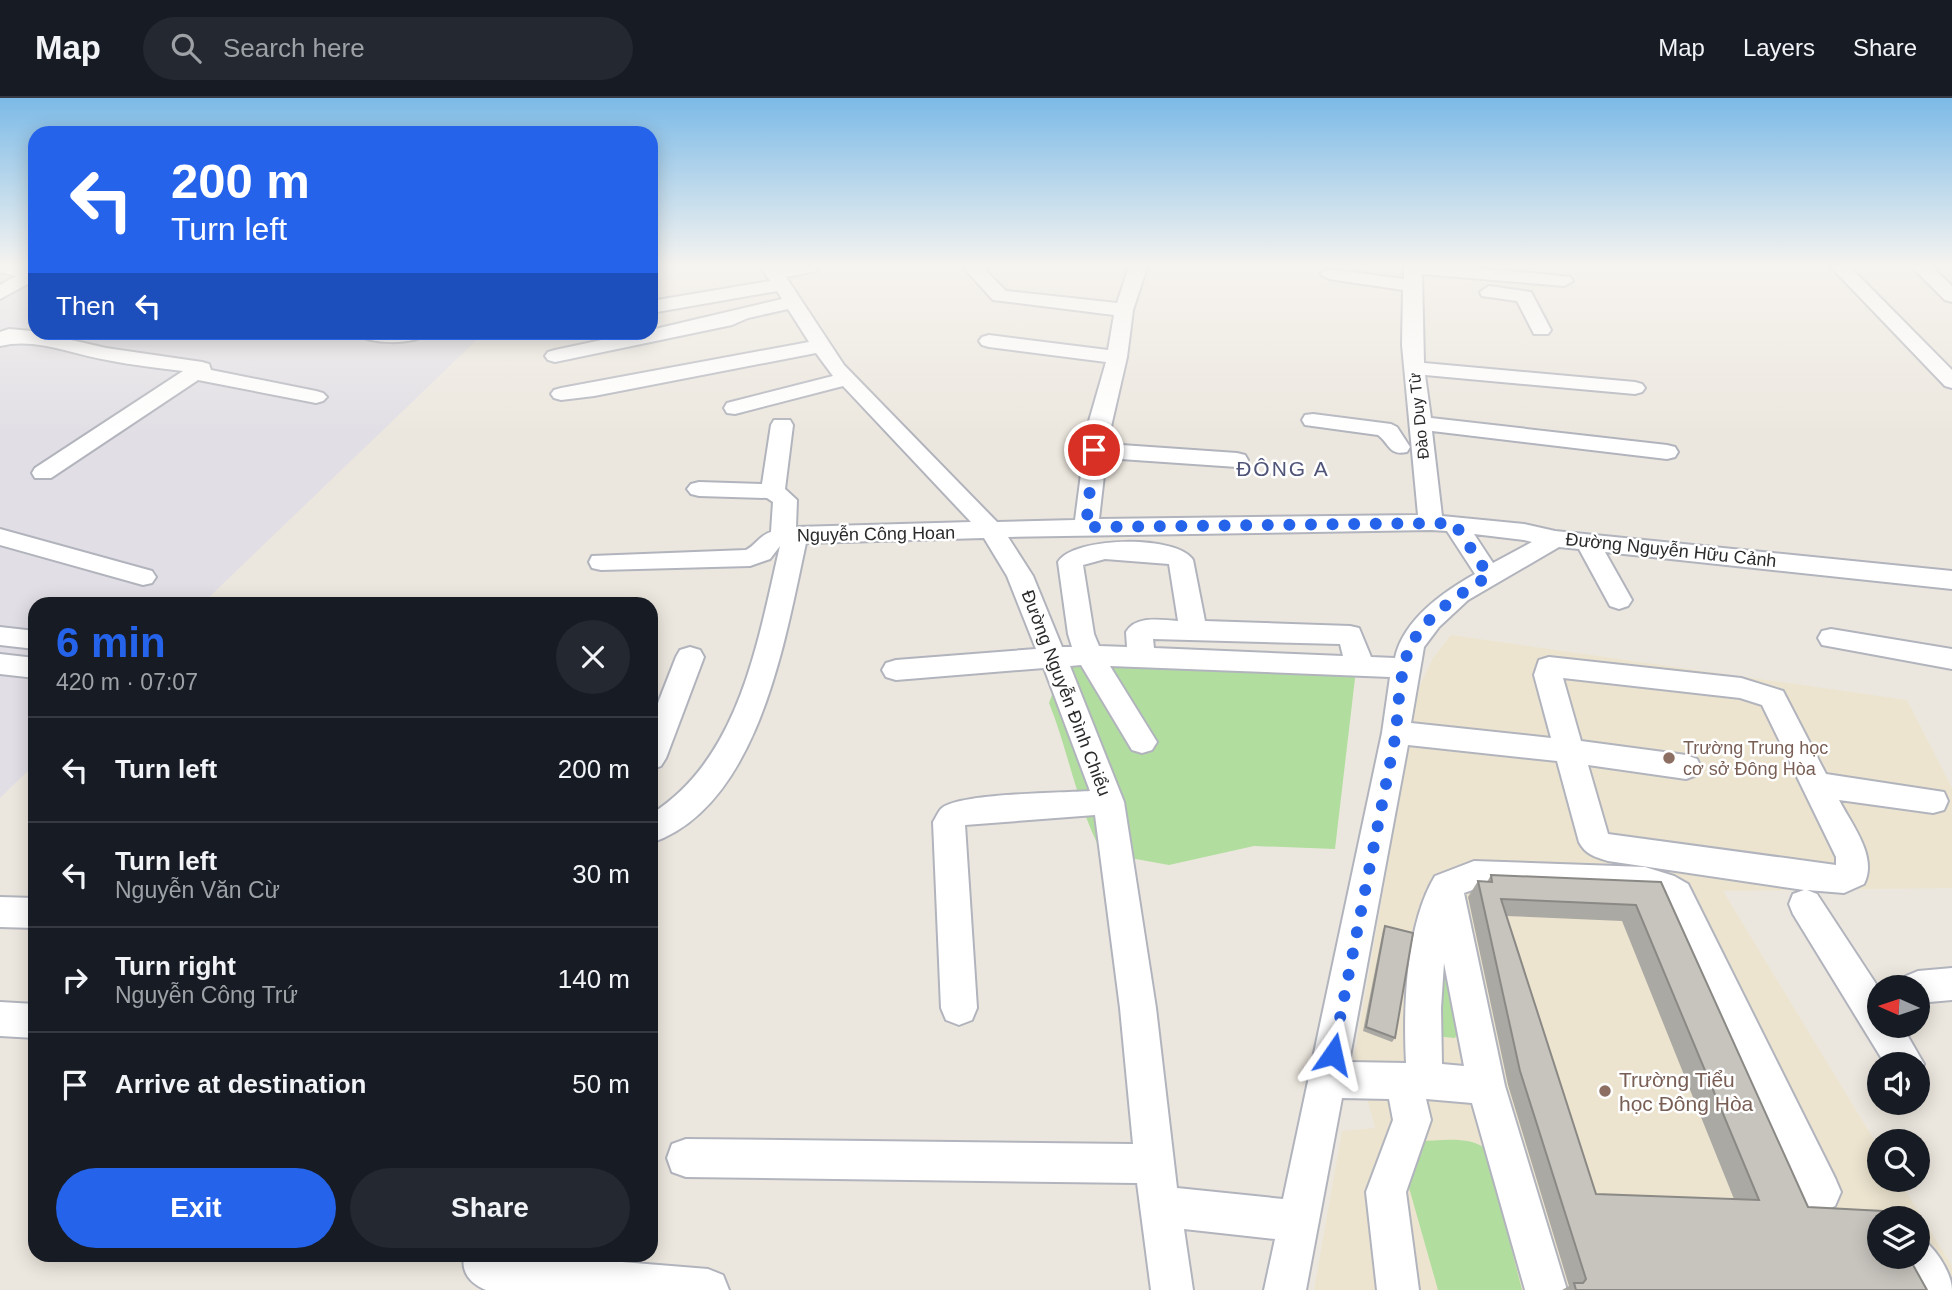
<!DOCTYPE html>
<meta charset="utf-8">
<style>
:root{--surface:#171b24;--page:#242831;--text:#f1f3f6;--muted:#9ea1a6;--line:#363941;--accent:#2563eb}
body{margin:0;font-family:Arial,sans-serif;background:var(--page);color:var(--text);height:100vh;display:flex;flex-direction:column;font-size:26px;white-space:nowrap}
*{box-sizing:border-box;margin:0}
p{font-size:23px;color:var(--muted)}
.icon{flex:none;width:38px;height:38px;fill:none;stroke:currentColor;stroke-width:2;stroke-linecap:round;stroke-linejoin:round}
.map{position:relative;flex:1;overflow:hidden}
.details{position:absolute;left:28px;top:499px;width:630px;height:665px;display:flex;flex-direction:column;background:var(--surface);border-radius:21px;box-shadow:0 4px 18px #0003}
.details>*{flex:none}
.hud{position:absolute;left:28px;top:28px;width:630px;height:214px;border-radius:21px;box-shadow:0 4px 18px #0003;background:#2563eb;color:#fff;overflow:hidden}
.needle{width:46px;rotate:273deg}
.fabs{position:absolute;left:1867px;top:877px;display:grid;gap:14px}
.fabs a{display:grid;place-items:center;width:63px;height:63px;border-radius:50%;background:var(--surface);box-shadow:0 4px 18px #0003;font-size:35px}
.pin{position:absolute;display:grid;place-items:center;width:60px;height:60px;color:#fff;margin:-30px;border:4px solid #fff;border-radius:50%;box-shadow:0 2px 7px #0007}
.me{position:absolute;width:77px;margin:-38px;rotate:11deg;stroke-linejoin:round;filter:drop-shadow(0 0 5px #0008)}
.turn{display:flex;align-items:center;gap:24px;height:147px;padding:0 28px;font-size:32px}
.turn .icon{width:91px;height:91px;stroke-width:2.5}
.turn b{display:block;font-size:49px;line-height:60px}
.then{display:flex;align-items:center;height:66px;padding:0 28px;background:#0003;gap:14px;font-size:26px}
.round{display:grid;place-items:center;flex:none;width:74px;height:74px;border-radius:37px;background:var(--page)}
.head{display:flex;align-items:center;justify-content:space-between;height:119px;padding:0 28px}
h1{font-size:42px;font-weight:800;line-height:52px;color:var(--accent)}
.primary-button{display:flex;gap:14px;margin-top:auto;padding:14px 28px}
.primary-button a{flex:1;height:80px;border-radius:42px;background:var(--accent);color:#fff;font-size:28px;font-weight:800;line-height:80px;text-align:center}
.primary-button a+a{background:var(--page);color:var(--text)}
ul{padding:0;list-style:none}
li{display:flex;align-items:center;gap:21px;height:105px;padding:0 28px;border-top:2px solid var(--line)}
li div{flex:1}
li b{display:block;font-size:26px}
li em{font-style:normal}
header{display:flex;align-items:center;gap:42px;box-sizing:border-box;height:98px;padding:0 35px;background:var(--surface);border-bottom:2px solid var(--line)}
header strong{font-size:33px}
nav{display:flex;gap:38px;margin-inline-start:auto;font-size:24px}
.search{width:490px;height:63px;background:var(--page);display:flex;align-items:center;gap:18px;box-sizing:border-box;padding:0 24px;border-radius:38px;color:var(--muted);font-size:26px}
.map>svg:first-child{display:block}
.industrial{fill:#e1dee5}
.education{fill:#ece4cf;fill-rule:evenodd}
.green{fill:#b1de9f}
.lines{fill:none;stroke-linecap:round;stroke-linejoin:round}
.minor-casing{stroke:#b2b4bd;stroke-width:4}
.minor{fill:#fff;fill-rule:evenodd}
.wall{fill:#aba9a3;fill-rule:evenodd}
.building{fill:#c7c4be;stroke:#8b8985;stroke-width:2;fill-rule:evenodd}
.route{stroke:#2563eb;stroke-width:12;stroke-dasharray:0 21.6}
.education-dot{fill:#8d6e63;stroke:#fff;stroke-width:2.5}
.labels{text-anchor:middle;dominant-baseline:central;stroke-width:5;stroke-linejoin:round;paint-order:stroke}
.far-street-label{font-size:16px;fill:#2b2b2b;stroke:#fff}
.street-label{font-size:18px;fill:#2b2b2b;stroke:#fff}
.education-label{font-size:18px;fill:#785e54;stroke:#fff;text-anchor:start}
.quarter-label{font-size:21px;letter-spacing:2px;fill:#4f5478;stroke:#fff}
.near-education-label{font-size:21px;fill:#785e54;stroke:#fff;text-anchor:start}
</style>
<header>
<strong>Map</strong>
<div class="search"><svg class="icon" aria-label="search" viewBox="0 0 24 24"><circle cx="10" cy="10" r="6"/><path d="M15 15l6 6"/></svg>Search here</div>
<nav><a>Map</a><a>Layers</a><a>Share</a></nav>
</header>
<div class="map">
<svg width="1952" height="1192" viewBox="0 0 1952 1192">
<rect width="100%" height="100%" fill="#ece7de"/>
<path class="industrial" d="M0 169H35V234L484 235 202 506H35V666L0 700Z"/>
<path class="education" d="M1451 537 1907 602 1952 690V790L1723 793 1879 1050 1880 1082H1899L1952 1168V1192H1314L1342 1033 1375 1030 1355 955 1390 754 1393 693 1420 587 1433 560ZM1880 1120H1918V1158H1880Z"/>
<path class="green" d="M1065 562 1356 572 1335 751 1254 748 1169 767 1102 755C1077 708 1069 655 1049 605Z
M1441 844 1460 929 1455 940 1434 938Z
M1418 1043C1440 1043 1469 1037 1486 1051L1522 1192H1438L1402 1065Z"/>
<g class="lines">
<g class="minor-casing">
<path id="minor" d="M0 169H23L35 172V182L0 201V187L16 178 0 174Z
M761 169H819L816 173 786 179 844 267 997 424 1075 422 1087 330 1106 264 989 249 982 247 979 243 982 239 989 237 1108 252 1114 217 993 202 963 169H982L1006 193 1117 205 1129 169H1147L1133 212 1127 259 1107 346 1237 355 1245 357 1248 362 1245 367 1237 369 1106 360 1099 421 1418 417 1402 247 1403 192 1329 181 1320 176 1329 171 1404 181V169H1468L1570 179 1573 183 1564 188 1422 176 1424 265 1635 284 1642 286 1645 290 1642 294 1635 296 1425 277 1431 320 1667 347 1675 349 1678 354 1675 359 1667 361 1432 333 1442 418 1524 426 1555 433 1952 473V491L1605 454 1632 502 1628 508 1619 511 1610 508 1579 451 1559 449 1468 502 1439 529 1424 549 1411 625 1551 640 1534 577 1539 562 1549 559 1741 580 1783 593 1826 676 1944 694 1948 703 1944 712 1933 715 1839 702C1852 727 1878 759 1864 786L1844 795 1807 792 1817 796 1880 892V928H1902L1924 966 1918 979V966H1885L1793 816 1789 806 1793 796 1804 792 1608 763C1595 759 1585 756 1579 744L1557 663 1408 647 1349 964 1406 965C1403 909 1406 826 1435 778L1474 763 1645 769 1674 778 1688 786 1835 1080 1841 1094 1835 1108 1821 1114 1807 1108 1664 806 1645 797 1475 791 1464 795 1505 988 1567 1192H1525L1472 1005 1426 1001 1431 1022 1406 1094 1419 1192H1377L1366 1094 1393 1022 1389 1001 1342 1000 1306 1192H1264L1275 1141 1184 1131 1193 1192H1151L1137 1085 686 1079 672 1074 667 1060 672 1046 686 1041 1133 1046 1120 910 1095 717 965 727 977 910 972 922 959 927 946 922 941 910 933 724C936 720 938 713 942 710 960 695 1062 695 1090 693L1044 570 896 582 886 579 882 572 886 565 896 562 1036 551 1007 478 984 440 806 445C785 541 759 708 651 745V716C740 661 758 542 780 448L770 461 750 468 601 472 592 470 589 464 592 458 746 452C756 447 760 437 771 434L773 404 767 400 699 398 691 396 687 391 691 386 699 384 762 386 771 327 774 322H790L793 327 785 391 797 402 796 429 971 424 843 288 735 316 727 315 724 310 727 305 833 278 816 255 594 298 561 302 554 300 551 296 554 292 561 290 809 244 788 211 748 220 732 227 555 264 548 262 545 258 548 254 555 252 639 234H651V232L782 201 777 193 651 215V203L770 183ZM1431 432 1447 433 1475 476C1443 494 1403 522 1395 560L1371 559 1359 530 1350 528 1205 523 1193 462C1178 437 1074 438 1058 464L1068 536 1072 549H1062L1033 478 1008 439ZM1474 436 1524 442 1532 444 1493 465ZM1105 461 1169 466 1178 523C1161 522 1136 517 1126 534L1127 549 1099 548 1094 536 1083 467ZM1153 541 1340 546 1343 558 1154 550ZM1081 567 1132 652 1142 655 1152 652 1157 644 1110 568 1390 579 1382 635 1283 1101 1177 1090 1156 910 1124 704 1070 568ZM1563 580 1740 600 1762 607 1836 759V767L1608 736 1588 667 1686 681 1697 677 1701 669 1697 661 1686 657 1581 643ZM1444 865 1464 968 1442 966 1441 910Z
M1831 169H1850L1952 272V290L1945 288Z
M1912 169H1932L1952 188V204L1945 202Z
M1489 188 1531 194 1551 232 1548 236H1534L1517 203 1482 198 1480 194Z
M9 231 32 233 106 250 202 264 209 266 211 272 316 293 323 295 327 299 323 303 316 305 198 282 51 380H35L32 375 35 370 183 273C158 270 132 267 107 262 71 256 36 239 0 248V234Z
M354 234H429C417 248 366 247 354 234Z
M1313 316 1391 326 1397 329 1410 349 1407 354C1389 358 1390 346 1378 337L1305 327 1302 322 1305 317Z
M0 431 152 473 156 479 152 485 143 487 0 447Z
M0 529 35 533V551L0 547Z
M1831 531 1952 551V571L1822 547 1818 540 1822 533Z
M690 549 700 552 704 559 666 660 661 668 651 672V623L676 559 680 552Z
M0 556 35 560V580L0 576Z
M0 799 35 800V830L0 829Z
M1952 870V902L1918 905V889H1901L1906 878 1918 873Z
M0 904 35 906V940L0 938Z
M1918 1139C1933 1145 1952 1175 1952 1192H1911L1894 1158H1918Z
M464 1157H536L708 1171 723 1177 729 1192H486C470 1185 461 1175 464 1157Z"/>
</g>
<use href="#minor" class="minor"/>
</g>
<path class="wall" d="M1491 777 1661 784 1808 1109 1927 1192H1562L1569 1188 1508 987 1468 799 1478 783 1487 784ZM1506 818 1622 823 1734 1101 1596 1096Z
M1385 828 1395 940 1392 944 1363 933 1383 832Z"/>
<path class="building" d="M1491 777 1661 784 1808 1109 1883 1113 1887 1120H1880V1158H1908L1927 1192H1576L1574 1185H1583L1586 1181 1520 973 1478 783 1492 784ZM1501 801 1636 807 1759 1102 1596 1096Z
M1385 828 1413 835 1395 940 1366 929Z"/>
<linearGradient id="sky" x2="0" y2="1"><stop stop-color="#7cbae7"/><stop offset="0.5" stop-color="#f6f4f0"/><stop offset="1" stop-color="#f6f4f0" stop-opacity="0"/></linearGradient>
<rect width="1952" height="336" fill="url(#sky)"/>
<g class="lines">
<path class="route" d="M1094 352 1086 429 1454 425 1489 478C1461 495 1428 516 1412 545 1400 567 1398 610 1396 635L1333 956"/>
</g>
<g class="education-dot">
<circle cx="1669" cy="660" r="7"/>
<circle cx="1605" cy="993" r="7"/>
</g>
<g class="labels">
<g class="far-street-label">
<text transform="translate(1419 318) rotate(-96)">Đào Duy Từ</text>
</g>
<g class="street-label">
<text transform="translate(876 436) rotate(-1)">Nguyễn Công Hoan</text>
<text transform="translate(1671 452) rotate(6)">Đường Nguyễn Hữu Cảnh</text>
<text transform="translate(1066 595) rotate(69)">Đường Nguyễn Đình Chiểu</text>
</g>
<g class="education-label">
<text x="1683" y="650">Trường Trung học<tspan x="1683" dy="21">cơ sở Đông Hòa</tspan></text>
</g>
<g class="quarter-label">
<text x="1283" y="370">ĐÔNG A</text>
</g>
<g class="near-education-label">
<text x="1619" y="981">Trường Tiểu<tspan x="1619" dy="24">học Đông Hòa</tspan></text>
</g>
</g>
</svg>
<div class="fabs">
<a><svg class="needle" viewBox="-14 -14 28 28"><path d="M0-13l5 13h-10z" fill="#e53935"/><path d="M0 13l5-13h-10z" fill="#9ea1a6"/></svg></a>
<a><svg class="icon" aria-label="sound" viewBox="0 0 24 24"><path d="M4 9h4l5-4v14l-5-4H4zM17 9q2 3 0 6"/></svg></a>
<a><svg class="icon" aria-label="search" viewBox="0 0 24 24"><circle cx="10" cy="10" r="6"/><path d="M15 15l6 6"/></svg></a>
<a><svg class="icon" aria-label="layers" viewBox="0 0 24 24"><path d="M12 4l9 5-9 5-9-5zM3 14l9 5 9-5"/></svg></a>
</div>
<div class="pin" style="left:1094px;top:352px;background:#d93025"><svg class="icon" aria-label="arrive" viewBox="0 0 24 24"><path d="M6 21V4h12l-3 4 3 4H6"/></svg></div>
<svg class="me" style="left:1333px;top:956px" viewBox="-20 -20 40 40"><path d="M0-17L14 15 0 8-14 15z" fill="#2563eb" stroke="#fff" stroke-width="4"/></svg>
<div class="hud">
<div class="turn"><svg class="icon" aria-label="left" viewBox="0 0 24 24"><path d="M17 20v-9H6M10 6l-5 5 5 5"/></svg><div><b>200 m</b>Turn left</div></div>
<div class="then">Then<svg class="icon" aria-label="left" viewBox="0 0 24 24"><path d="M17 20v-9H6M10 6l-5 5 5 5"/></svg></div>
</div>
<section class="details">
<div class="head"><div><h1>6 min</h1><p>420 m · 07:07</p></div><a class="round"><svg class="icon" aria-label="close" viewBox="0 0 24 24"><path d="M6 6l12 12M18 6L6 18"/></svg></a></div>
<ul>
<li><svg class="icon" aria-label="left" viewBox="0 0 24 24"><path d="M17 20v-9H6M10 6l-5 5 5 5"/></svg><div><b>Turn left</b></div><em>200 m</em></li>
<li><svg class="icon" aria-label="left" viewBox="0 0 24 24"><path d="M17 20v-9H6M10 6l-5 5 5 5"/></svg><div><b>Turn left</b><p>Nguyễn Văn Cừ</p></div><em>30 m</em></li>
<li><svg class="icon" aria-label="right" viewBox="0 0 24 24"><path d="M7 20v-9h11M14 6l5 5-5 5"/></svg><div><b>Turn right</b><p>Nguyễn Công Trứ</p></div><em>140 m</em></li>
<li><svg class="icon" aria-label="arrive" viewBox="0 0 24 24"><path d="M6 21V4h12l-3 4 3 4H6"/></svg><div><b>Arrive at destination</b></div><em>50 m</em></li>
</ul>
<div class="primary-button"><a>Exit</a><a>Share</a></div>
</section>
</div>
